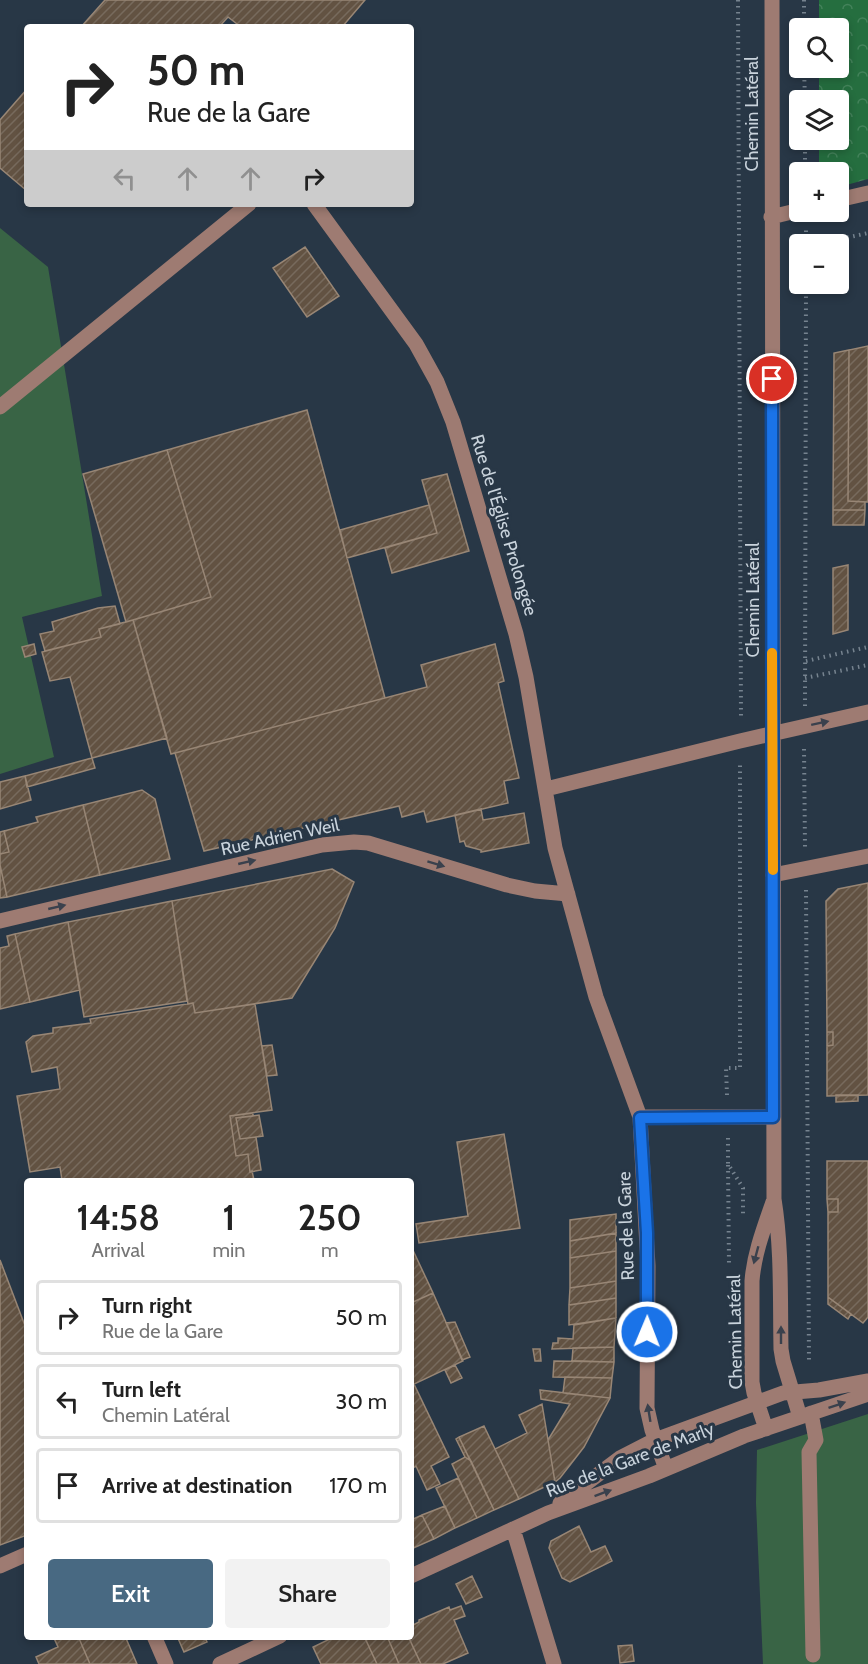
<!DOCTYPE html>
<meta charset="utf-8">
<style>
:root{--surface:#fff;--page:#f2f2f2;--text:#222;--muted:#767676;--line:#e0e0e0;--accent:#486982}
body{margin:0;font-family:Cabin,sans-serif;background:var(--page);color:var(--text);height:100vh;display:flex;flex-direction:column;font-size:22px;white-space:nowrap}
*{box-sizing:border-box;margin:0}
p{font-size:20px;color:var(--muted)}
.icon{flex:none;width:33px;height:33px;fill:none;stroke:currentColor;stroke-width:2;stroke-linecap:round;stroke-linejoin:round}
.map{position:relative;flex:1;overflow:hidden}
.side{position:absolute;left:24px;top:1178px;width:390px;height:462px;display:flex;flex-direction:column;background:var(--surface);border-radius:6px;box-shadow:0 3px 9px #0003}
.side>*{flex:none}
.guide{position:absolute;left:24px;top:24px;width:390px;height:183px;border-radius:6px;box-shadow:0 3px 9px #0003;background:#fff;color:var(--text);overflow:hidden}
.buttons{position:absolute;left:789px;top:18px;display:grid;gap:12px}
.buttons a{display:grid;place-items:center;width:60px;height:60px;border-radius:6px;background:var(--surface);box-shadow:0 3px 9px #0003;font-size:30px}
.pin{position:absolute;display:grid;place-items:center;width:51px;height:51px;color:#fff;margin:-26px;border:3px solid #fff;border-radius:50%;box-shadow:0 2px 6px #0007}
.me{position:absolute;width:66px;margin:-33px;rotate:1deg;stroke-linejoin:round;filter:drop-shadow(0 0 4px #0008)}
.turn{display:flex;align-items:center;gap:21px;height:126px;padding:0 24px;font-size:27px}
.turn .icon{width:78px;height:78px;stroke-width:2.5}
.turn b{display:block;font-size:42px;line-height:51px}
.lanes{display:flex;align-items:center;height:57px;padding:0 24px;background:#0003;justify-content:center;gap:30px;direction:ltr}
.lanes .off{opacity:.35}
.eta{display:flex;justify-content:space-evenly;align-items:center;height:102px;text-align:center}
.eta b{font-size:36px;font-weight:600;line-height:42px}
.button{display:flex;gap:12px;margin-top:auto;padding:12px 24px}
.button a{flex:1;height:69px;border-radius:6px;background:var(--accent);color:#fff;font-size:24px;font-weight:600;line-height:69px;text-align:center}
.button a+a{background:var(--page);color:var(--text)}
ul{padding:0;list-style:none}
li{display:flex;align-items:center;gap:18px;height:75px;margin:0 12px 9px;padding:0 12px;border:3px solid var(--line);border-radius:6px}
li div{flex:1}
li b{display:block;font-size:22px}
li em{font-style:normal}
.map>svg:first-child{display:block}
.forest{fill:url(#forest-crowns)}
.green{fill:#396445}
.building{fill:url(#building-hatch);stroke:#988675;stroke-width:1.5}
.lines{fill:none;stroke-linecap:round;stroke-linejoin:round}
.path{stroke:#76838f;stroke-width:4;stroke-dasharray:1.5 4.5;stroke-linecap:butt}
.minor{stroke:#9e7b72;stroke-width:15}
.oneway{fill:#3a414d}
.route-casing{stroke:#114b97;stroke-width:15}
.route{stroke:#1a73e8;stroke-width:10}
.slow{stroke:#f59e0b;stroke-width:10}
.labels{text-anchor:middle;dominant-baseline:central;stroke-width:6;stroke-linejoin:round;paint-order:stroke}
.street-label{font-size:18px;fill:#c9d3dc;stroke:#283746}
</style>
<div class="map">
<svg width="868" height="1664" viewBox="0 0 868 1664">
<defs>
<pattern id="forest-crowns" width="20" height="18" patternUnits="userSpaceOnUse" patternTransform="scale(1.5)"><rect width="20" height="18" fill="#256e3f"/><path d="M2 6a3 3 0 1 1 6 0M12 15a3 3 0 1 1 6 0" fill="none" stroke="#43825a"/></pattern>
<pattern id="building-hatch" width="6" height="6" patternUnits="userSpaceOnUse" patternTransform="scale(1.5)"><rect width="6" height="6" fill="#625242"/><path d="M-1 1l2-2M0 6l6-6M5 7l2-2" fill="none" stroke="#776a5d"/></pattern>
</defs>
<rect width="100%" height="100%" fill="#283746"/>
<path class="forest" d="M819 0H868V179L839 187 838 172H819V140H838V100H819V68H838V28H819Z"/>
<path class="green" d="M0 228 48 267 102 596 22 617 54 757 0 774Z
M868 1414V1664H763L756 1503 757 1450Z"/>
<path class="building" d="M105 0H365L342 27H241L228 17 219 27H81Z
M27 89V191L0 168V120Z
M305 247 339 296 307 317 273 268Z
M868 346V502L848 501 849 350Z
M849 350 848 501 865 502V510H833L834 353Z
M307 410 385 698 171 754 133 620 211 597 167 450Z
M167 450 211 597 126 622 83 474Z
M447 474 469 551 392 573 385 548 437 533 422 480Z
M429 505 437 533 347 558 340 530Z
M833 510H865L864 525H833Z
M848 565V630L833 634V568Z
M115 606 120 624 99 629 101 637 45 651 40 634 54 631 52 622 98 608Z
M133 620 167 738 92 758 70 677 50 681 42 652 101 637 99 629Z
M34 644 36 654 25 657 22 647Z
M495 644 504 681 498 683 519 778 504 781 508 803 427 822 424 811 402 817 399 806 204 851 175 753 427 687 421 665Z
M92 758 95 768 27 787 25 776Z
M25 776 31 800 0 809V782Z
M142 790 155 799 170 859 100 875 83 805Z
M83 805 100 875 7 897 0 865V854L9 852 4 831 38 822 36 817Z
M481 809 483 820 524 813 529 843 481 852V850L466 846 464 841 460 842 455 815Z
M4 831 9 852 0 854V832Z
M0 865 7 897 0 898Z
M332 869 354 882 335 928 292 998 195 1013 193 1003 188 1004 172 901Z
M868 883V1095L827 1096V1046L833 1045V1032H827L826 901 838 889Z
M172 901 187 1001 84 1017 68 922Z
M68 922 80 990 30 1002 15 934Z
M15 934 30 1002 0 1009V948L9 946 7 936Z
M193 1003 195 1013 255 1004 272 1110 230 1116 236 1156 248 1154 250 1172 252 1171 254 1180H62L60 1167 30 1172 17 1096 60 1089 57 1067 32 1072 26 1042 33 1036 53 1033V1028L91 1023 90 1019Z
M827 1032H833V1045L827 1046Z
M272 1045 277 1075 267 1076 262 1046Z
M836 1095H858V1101L836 1102Z
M253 1113V1116L236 1118 240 1139 256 1137 261 1170 250 1172 248 1154 236 1156 230 1116Z
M259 1115 263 1136 240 1139 236 1118Z
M504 1134 520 1228 419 1243 416 1224 468 1216 457 1142Z
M827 1161H868V1317L863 1323 828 1297V1212H838V1199H827Z
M827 1199H838V1212H828Z
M616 1214V1233L570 1241V1220Z
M616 1233V1251L570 1258V1241Z
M411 1246 433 1293 411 1303Z
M616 1251V1281L570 1288V1258Z
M0 1260 27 1331V1535L0 1545Z
M616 1281V1298L569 1305 570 1288Z
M433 1293 463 1361 414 1384 449 1457 431 1466 440 1484 427 1490 416 1466 413 1468 411 1463V1303Z
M828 1297 851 1314 848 1319 828 1304Z
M616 1298V1318L569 1325V1305Z
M616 1318 614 1347 552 1349 553 1343H558V1338L573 1339 574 1325Z
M455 1322 470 1357 462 1360 446 1323Z
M614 1347V1362L572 1361 573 1348Z
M533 1349H540L541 1361H535Z
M554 1361 614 1362 612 1378 553 1377Z
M455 1365 462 1378 451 1383 445 1370Z
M565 1377 612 1378 610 1398 563 1393Z
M540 1390 610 1398 584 1447 560 1478 555 1482 548 1440 570 1404 541 1399Z
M542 1404 555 1482 519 1499 495 1449 527 1433 519 1415Z
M484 1426 519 1499 494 1510 459 1437Z
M459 1437 466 1452 471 1461 465 1457 456 1439Z
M465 1457 471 1461 494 1510 477 1518 452 1464Z
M458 1478 477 1518 455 1528 436 1488Z
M445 1506 455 1528 434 1539 422 1515Z
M422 1515 434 1539 411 1549V1520Z
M579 1526 591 1552 605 1546 612 1561 570 1582 562 1578 549 1548 551 1541Z
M472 1576 482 1597 466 1604 456 1584Z
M461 1606 465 1616 454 1620 468 1653 443 1664H421L408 1636H411V1626L419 1622V1620L449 1607 450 1610Z
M53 1636H78L90 1664H39L36 1657 58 1647Z
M78 1636H125L137 1664H90Z
M177 1636H204L207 1642 184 1652Z
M336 1636H364L377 1664H321L313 1647Z
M364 1636H387L399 1664H377Z
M387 1636H408L421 1664H399Z
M632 1645 634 1661 620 1663 618 1646Z"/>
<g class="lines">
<path class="path" d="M738 0 741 719
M804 0V28
M804 68 805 100
M805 140V172
M806 244V230
M818 244 868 233
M806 661 868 647
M805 678 868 665
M805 706 806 284
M804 749 805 847
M806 890 809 1363
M727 1095 726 1068H740V763
M728 1138V1164L743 1188V1217
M728 1165 729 1265"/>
<path class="minor" d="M772 0 774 1199C782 1249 780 1298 781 1349L783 1361 800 1417
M838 200 868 193
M314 204 416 344 437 382 453 422 516 634 526 677 555 848 596 997 640 1117 648 1266 647 1408 652 1430 666 1469
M771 217 800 210
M0 407 249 204
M546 789 740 741 868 712
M773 875 868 856
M0 921 322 845 354 842 368 843 507 885 535 891 568 894
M640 1117H773
M811 1413 816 1440 809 1452 813 1655
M766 1429 754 1393 752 1382V1281C754 1254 764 1228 773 1202
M560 1503 620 1458 655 1440 783 1393 819 1390 868 1381
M513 1529 554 1664
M0 1566 27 1554
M411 1576 548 1513 649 1476 744 1436 868 1394
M154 1636 166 1664
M220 1664 280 1636"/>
</g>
<defs><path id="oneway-solid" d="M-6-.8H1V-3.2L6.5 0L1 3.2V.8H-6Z" transform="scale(1.5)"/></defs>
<g class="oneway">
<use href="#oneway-solid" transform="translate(820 723) rotate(-12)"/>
<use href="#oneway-solid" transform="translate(247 862) rotate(-13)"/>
<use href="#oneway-solid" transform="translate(436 864) rotate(17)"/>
<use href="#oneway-solid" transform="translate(57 907) rotate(-13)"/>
<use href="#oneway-solid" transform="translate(756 1255) rotate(105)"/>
<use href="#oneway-solid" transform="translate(781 1335) rotate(-90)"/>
<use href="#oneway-solid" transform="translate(837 1405) rotate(-19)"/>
<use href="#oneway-solid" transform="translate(649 1413) rotate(-99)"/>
<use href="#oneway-solid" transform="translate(603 1493) rotate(-20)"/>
</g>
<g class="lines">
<g class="route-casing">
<path id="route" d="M647 1332V1233L640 1118 773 1117 772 379"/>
</g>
<use href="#route" class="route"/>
<path class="slow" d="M772 653 773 870"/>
</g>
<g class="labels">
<g class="street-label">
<text transform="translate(752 114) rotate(-90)">Chemin Latéral</text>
<text transform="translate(504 525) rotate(73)">Rue de l'Église Prolongée</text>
<text transform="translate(753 600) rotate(-90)">Chemin Latéral</text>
<text transform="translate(280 837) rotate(-12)">Rue Adrien Weil</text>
<text transform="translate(626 1226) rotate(-92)">Rue de la Gare</text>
<text transform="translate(735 1332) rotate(-91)">Chemin Latéral</text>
<text transform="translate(630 1460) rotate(-21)">Rue de la Gare de Marly</text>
</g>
</g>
</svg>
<div class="buttons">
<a><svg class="icon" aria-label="search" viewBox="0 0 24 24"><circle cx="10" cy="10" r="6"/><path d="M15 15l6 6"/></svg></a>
<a><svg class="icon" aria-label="layers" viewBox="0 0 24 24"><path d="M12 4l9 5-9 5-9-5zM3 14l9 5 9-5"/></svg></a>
<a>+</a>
<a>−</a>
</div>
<div class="pin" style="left:772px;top:379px;background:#d93025"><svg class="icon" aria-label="arrive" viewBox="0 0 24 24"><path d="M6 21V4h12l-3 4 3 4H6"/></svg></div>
<svg class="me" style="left:647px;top:1332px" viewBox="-20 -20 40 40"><circle r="17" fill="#1a73e8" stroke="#fff" stroke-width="3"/><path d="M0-11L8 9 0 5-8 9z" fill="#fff"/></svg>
<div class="guide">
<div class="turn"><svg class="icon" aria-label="right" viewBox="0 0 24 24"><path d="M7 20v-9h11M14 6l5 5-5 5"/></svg><div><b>50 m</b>Rue de la Gare</div></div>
<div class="lanes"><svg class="icon off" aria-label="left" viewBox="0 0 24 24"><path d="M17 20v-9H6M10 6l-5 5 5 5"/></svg><svg class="icon off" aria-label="ahead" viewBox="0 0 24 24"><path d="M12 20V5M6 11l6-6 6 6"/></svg><svg class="icon off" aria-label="ahead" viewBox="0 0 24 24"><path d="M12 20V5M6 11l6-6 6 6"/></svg><svg class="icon" aria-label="right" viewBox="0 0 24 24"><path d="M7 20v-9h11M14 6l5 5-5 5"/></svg></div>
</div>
<section class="side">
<div class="eta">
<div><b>14:58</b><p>Arrival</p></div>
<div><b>1</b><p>min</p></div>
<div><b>250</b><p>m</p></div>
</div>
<ul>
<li><svg class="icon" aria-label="right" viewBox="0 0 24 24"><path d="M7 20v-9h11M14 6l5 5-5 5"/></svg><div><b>Turn right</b><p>Rue de la Gare</p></div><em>50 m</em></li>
<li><svg class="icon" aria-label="left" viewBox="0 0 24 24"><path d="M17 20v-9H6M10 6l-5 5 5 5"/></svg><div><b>Turn left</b><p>Chemin Latéral</p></div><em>30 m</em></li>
<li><svg class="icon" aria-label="arrive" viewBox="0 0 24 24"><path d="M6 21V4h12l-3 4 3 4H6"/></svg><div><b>Arrive at destination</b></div><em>170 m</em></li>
</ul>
<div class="button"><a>Exit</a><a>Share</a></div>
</section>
</div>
